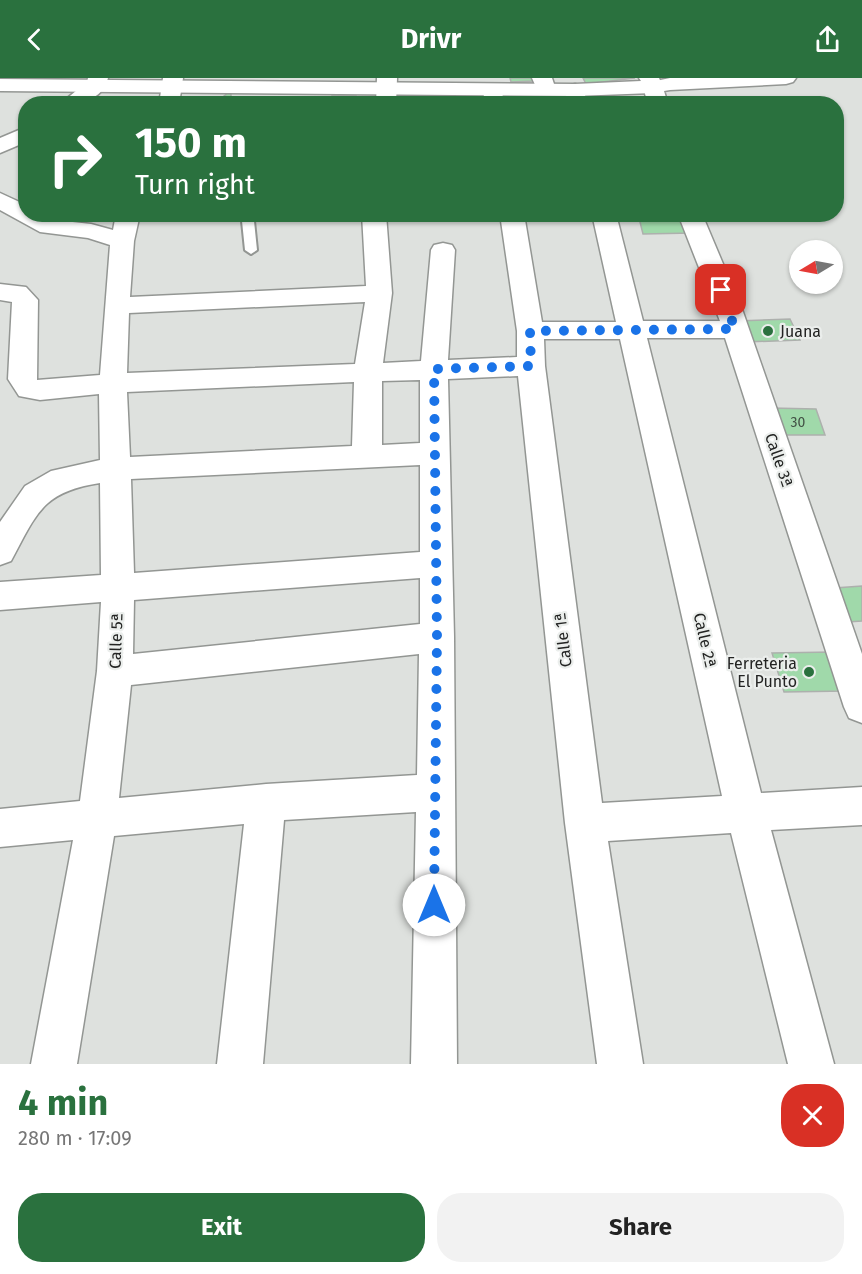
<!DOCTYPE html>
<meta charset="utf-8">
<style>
:root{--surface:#fff;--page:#f2f2f2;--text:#222;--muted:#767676;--accent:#2a713e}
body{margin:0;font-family:"Fira Sans",sans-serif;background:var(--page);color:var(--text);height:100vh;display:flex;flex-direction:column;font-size:22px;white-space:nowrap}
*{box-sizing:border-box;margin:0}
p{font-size:20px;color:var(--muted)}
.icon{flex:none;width:33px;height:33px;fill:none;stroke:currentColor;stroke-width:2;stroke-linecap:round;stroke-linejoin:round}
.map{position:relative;height:986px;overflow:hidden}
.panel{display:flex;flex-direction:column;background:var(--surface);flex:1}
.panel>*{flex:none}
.guide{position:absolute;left:18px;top:18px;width:826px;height:126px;border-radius:24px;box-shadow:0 2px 4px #0004;background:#2a713e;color:#fff;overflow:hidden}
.needle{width:39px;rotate:260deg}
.buttons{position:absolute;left:789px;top:162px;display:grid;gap:12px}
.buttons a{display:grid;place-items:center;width:54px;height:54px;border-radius:50%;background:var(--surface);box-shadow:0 2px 4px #0004;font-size:30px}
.pin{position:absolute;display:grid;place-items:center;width:51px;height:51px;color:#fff;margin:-26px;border-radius:12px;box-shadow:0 3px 9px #0006}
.me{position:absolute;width:66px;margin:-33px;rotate:0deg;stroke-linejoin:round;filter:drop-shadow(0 0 4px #0008)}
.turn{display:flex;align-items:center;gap:21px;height:126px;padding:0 18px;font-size:27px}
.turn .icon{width:78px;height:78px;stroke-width:2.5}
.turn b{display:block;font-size:42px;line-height:51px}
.round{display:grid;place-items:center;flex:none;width:63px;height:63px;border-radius:24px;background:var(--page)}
.summary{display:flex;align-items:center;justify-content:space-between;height:102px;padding:0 18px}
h1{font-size:36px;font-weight:700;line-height:45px;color:var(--accent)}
.button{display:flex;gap:12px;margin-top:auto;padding:12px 18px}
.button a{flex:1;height:69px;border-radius:24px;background:var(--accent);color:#fff;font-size:24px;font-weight:700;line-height:69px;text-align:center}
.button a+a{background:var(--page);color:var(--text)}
header{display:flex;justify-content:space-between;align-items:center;height:78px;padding:0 18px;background:var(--accent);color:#fff;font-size:27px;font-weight:700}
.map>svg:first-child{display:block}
.building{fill:#a0d9aa;stroke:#adb0ad;stroke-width:1.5}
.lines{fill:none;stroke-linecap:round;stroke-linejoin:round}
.lane-casing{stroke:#939693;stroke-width:4}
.street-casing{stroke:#939693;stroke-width:3}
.secondary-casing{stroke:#939693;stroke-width:3}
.lane{fill:#fff;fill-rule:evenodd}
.street{fill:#fff;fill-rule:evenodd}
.secondary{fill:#fff;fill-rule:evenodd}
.route{stroke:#1a73e8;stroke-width:10;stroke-dasharray:0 18}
.poi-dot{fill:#2a713e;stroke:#ebeeec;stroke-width:2}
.labels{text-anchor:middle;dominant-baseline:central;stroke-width:4.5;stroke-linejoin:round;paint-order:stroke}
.number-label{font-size:14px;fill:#425145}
.poi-label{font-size:16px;fill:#232423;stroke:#ebeeec;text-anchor:start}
.street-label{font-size:16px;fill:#232423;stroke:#ebeeec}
</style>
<header><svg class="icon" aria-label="back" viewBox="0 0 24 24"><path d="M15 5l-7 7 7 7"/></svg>Drivr<svg class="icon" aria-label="share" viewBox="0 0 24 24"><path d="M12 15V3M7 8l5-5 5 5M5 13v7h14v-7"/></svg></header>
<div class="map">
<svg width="862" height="986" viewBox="0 0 862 986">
<rect width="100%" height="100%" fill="#dee1de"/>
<path class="building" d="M510 0H533L534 3 511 4Z
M583 0H635L586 6Z
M231 12V26H215Z
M332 18H356V23L332 24Z
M449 20 473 21 472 26H448Z
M638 136H685L692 155 643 156Z
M790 241 800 262 746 264 737 243Z
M771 330 816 331 825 357H779Z
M862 508V543L848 544 835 510Z
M833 574 846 613 784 614 772 575Z"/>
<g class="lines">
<g class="lane-casing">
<path id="lane" d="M246 136H258L254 143 257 172 251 176 245 172 242 143Z"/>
</g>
<g class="street-casing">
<path id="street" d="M88 0H108C102 23 80 26 60 26L87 4Z
M163 0H183L179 26H159Z
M377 0H397L396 26H376Z
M532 0H552L556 12 553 16H539Z
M670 0H796L793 4 786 6 670 12 664 13 668 26H648L643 9 646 5Z
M493 6 500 8 505 26H485L483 12 486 8Z
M575 6 582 8 588 26H568L565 12 568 8Z
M26 49V64L0 75V60Z
M0 115 26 127V136H43L54 142 91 146 113 152 116 136H140L134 163 130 219 366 208 362 136H386L392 215 383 285 421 283 431 172 434 167 443 165 452 167 455 172 448 282 517 279V253L500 136H524L542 244H616L592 136H616L643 243H720L678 136H702L742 231 862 576V645L849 640 844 629 725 260H647L761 715 862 709V747L771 752 834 986H788L731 755 608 763 643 986H597L565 745 518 298 448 301 454 559 457 986H411L416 734 284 742 263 986H217L244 746 114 758 77 986H31L73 762 0 769V731L80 723 97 593 101 524 0 532V504L101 497 100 405C42 414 37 435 11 483L0 487V444L25 408 51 393 100 382 99 316 40 322 19 318 8 301 12 224 0 222V206L26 209 38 222 37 302 100 297 110 167 88 160 40 154 0 132ZM365 224 355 286 127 295 129 235ZM544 261H620L722 718 602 725 545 288ZM420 302V365L382 367V303ZM354 304 352 368 130 379 127 314ZM420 387V474L134 495 131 401ZM420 500V546L133 576 134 522ZM419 576 417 697 266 706 119 720 131 607Z"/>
</g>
<g class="secondary-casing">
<path id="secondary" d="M639 0H659L663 9 660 13 653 15 575 18 0 13V1L575 6 641 3Z"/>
</g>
<use href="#lane" class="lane"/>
<use href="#street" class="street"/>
<use href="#secondary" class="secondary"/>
</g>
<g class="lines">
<path class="route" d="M434 827 437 559 434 291 531 288 530 253 735 251 721 212"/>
</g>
<g class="poi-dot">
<circle cx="768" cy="253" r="6"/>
<circle cx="809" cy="594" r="6"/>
</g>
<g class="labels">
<g class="number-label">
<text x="798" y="344">30</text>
</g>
<g class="poi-label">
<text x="780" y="253">Juana</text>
<text x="797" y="585" text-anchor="end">Ferreteria<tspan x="797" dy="18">El Punto</tspan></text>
</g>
<g class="street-label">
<text transform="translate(779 382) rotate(71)">Calle 3ª</text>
<text transform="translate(563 562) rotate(-97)">Calle 1ª</text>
<text transform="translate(705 562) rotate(77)">Calle 2ª</text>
<text transform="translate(116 563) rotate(-88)">Calle 5ª</text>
</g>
</g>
</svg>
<div class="buttons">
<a><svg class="needle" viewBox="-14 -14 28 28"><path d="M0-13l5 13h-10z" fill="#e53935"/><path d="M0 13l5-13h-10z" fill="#767676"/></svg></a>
</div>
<div class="pin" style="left:721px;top:212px;background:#d93025"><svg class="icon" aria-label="arrive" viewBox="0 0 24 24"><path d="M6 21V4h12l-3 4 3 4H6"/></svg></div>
<svg class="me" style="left:434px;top:827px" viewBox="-20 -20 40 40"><circle r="19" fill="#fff"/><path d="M0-13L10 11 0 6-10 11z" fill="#1a73e8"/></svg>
<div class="guide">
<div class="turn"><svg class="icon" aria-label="right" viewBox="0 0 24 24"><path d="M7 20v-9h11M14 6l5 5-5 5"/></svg><div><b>150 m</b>Turn right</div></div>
</div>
</div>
<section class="panel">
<div class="summary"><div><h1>4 min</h1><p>280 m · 17:09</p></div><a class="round" style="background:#d93025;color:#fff"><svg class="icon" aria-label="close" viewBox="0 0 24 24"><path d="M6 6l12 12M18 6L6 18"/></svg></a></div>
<div class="button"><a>Exit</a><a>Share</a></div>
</section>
